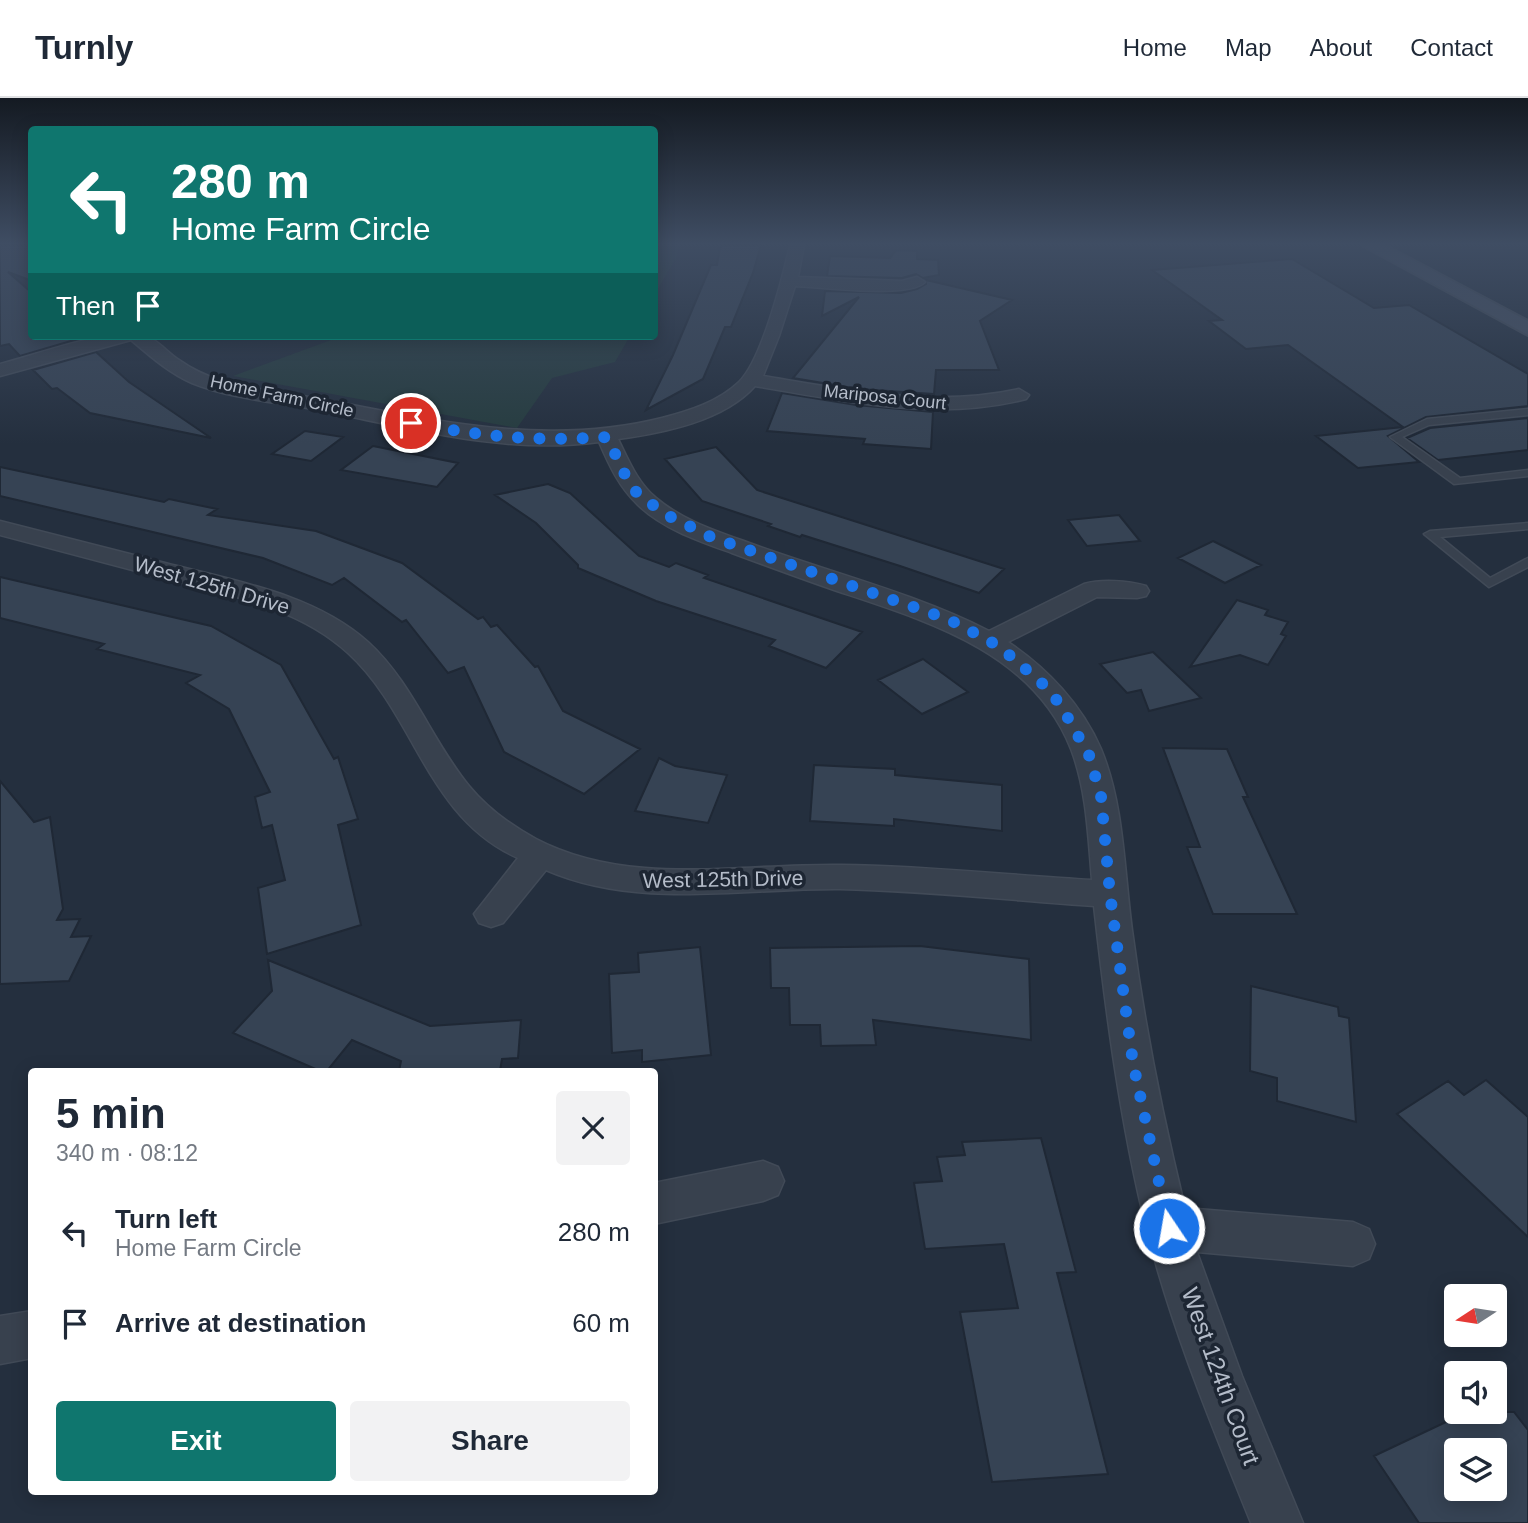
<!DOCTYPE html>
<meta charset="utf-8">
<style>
:root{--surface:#fff;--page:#f2f2f3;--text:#1f2937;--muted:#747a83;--line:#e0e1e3;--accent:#0f766e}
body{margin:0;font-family:Arial,sans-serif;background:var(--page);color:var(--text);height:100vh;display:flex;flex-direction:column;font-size:26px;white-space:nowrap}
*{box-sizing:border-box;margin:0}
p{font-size:23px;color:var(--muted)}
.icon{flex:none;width:38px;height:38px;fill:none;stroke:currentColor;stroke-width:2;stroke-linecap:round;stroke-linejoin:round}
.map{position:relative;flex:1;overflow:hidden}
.details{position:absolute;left:28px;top:970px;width:630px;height:427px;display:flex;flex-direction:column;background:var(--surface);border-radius:7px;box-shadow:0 4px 18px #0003}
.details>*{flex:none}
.banner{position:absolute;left:28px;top:28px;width:630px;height:214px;border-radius:7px;box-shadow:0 4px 18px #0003;background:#0f766e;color:#fff;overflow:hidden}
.needle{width:46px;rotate:258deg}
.fabs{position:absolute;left:1444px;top:1186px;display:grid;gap:14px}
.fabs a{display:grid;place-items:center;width:63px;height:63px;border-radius:7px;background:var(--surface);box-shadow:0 4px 18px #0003;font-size:35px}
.pin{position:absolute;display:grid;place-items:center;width:60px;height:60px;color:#fff;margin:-30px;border:4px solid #fff;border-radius:50%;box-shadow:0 2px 7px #0007}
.me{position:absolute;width:77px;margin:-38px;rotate:348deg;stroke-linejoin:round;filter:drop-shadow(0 0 5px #0008)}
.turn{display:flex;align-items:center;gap:24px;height:147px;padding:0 28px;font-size:32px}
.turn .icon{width:91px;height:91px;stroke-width:2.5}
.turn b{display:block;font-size:49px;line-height:60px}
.then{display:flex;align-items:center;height:66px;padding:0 28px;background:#0003;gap:14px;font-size:26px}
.round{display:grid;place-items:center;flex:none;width:74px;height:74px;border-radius:7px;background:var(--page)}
.headline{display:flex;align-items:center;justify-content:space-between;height:119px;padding:0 28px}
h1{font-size:42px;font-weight:700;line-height:52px}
.primary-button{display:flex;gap:14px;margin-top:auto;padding:14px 28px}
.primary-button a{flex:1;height:80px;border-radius:7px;background:var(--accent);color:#fff;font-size:28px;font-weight:700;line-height:80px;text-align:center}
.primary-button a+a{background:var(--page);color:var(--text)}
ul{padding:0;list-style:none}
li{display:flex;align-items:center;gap:21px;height:91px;padding:0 28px}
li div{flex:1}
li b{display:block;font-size:26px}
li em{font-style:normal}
header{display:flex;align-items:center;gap:42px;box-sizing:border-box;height:98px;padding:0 35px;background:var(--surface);border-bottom:2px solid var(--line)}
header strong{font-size:33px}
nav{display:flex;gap:38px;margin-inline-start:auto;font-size:24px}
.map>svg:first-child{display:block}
.green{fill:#263c3f}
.building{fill:#364354;stroke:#1f2835;stroke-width:2;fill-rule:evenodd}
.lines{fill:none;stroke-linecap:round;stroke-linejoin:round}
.lane-casing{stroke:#414a57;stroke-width:3}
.street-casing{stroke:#414a57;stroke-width:3}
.secondary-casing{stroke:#414a57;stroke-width:4}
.lane{fill:#38414e;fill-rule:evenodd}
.street{fill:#38414e;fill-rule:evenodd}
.secondary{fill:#465061;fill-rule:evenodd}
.route{stroke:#1a73e8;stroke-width:12;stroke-dasharray:0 21.6}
.labels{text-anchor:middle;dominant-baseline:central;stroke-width:7;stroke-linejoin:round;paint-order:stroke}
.far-street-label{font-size:18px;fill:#b4bcc9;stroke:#1d2633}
.street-label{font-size:21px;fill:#b4bcc9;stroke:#1d2633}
.near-street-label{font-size:24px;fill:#b4bcc9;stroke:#1d2633}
</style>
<header>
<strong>Turnly</strong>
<nav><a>Home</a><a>Map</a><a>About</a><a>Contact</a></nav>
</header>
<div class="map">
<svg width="1528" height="1425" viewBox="0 0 1528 1425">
<rect width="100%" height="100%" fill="#242f3e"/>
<path class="green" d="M655 147H679L676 160 655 196Z
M342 238H630L615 264 552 280 517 330 233 278Z"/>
<path class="building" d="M0 147H32V183L8 174 32 195V238H78L81 240 20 258 9 246 0 248Z
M724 147H761L753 175 731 229H725L703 281 646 312 673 257 711 167H717L720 149Z
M896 152 917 153V161L938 162 939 177 923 180 916 176 902 180 827 178 830 158 890 160Z
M1292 161 1374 210 1409 207 1528 276V308L1426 319 1388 338 1419 364 1358 370 1316 338 1403 329 1288 247 1246 251 1209 223 1222 222 1152 172Z
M926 182 1012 202 980 223 999 272H936L934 296 859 291 793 280 859 199 822 218 825 193 901 195 917 191 926 186Z
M96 254 129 284 211 340 90 315 57 290 52 291 33 272Z
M782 295 856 307 933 314 931 351 863 346 865 341 767 333Z
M1528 320V352L1438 362 1407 340 1430 330Z
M305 333 343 339 311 363 272 356Z
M373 348 458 365 437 389 341 372Z
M716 349 757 392 1004 471 979 495 900 468 802 437 800 439 768 428 771 426 702 403 665 361Z
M0 369 164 404 169 401 217 411 208 417 316 433 402 465 478 521 483 519 491 529 497 527 535 569 538 568 563 613 640 651 584 696 504 654 464 569 448 575 406 522 402 524 344 480 332 487 263 460 0 398Z
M548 386 570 395 639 458 669 469 676 465 708 477 704 480 862 534 826 570 769 548 775 542 656 503 578 470V467L536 425 495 397Z
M1119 417 1140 443 1087 448 1068 422Z
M1213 443 1261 467 1225 485 1178 460Z
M0 479 211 528 281 567 334 661 338 659 358 721 338 727 361 827 267 856 258 790 285 782 272 727 262 730 255 699 270 694 229 611 186 585 200 577 97 551 104 546 0 520Z
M1237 502 1268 512 1265 517 1288 524 1281 536 1286 538 1268 567 1240 557 1190 569Z
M1153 554 1201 600 1149 613 1141 592 1127 595 1100 566Z
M923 561 968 594 922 616 878 582Z
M1163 650 1227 651 1248 699H1243L1297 816H1213L1187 749H1200Z
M659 660 675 668 727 677 708 725 635 713Z
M814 667 895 671V677L1002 687V733L894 721V728L810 723Z
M0 683 34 724 50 719 63 811 57 822 80 821 71 839 91 838 69 883 0 886Z
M920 848 1029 861 1031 942 873 922 876 947 821 948 820 927H790L789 890H771L770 850Z
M700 849 711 957 642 964V952L612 955 609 876 639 874 638 855Z
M268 862 430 928 521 922 518 960 502 961 500 973H399L401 963 352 942 327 973H320L233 935 272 893Z
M1251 888 1338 909 1339 918 1349 920 1356 1024 1277 1003V980L1250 973Z
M1486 982 1528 1019V1139L1397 1016 1448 983 1464 997Z
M1041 1040 1076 1174 1057 1175 1108 1376 992 1384 960 1214 1018 1210 1004 1146 925 1151 914 1085 942 1083 937 1059 965 1057 962 1044Z
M1467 1314H1514L1528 1332V1425H1419L1374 1358ZM1456 1353H1494V1391H1456Z"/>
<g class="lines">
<g class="lane-casing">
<path id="lane" d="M1528 311V317L1429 327 1402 339 1460 380 1528 372V378L1454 386 1390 339 1427 321Z
M1528 425V431L1440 439 1490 480 1528 460V469L1489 489 1424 436 1430 433Z"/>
</g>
<g class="street-casing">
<path id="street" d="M790 147H804L798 179 902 183 917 179 925 184C908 201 821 189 795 188L779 238 763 278C848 292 933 310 1019 291L1029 297 1026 301C935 324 846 303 755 288 724 323 663 335 618 341 629 363 637 384 656 400 683 423 719 434 752 446 829 474 917 496 989 533L1084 486C1102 481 1128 483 1146 488L1149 493 1146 498 1137 500 1097 499 1008 544C1047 570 1082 607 1101 651 1125 709 1124 777 1133 839 1145 930 1163 1020 1185 1110L1353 1124 1369 1131 1375 1146 1369 1161 1353 1168 1197 1154 1242 1278 1303 1425H1251C1212 1328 1171 1230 1146 1129 1120 1023 1106 916 1094 808 1010 802 925 793 840 791 743 790 638 812 546 772L503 825 491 829 479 825 474 816 518 760C426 719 416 617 348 555 297 508 224 496 159 479 106 465 53 451 0 437V423C55 437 110 451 165 465 234 483 313 495 368 544 412 584 432 643 469 688 487 710 512 728 536 741 630 790 741 765 842 767 925 768 1009 777 1092 782 1088 738 1087 693 1071 651 1033 554 927 523 837 493 802 481 767 468 732 455 699 443 663 431 638 407 619 389 609 367 599 344 505 357 410 330 318 312 276 304 232 301 192 285 169 275 150 258 131 242L0 278V266C41 256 103 230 145 238 156 240 169 256 179 262 193 272 207 278 222 283 255 292 288 295 321 301 436 323 547 349 662 320 689 313 718 304 739 284 762 262 783 178 790 147Z
M763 1063 778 1069 784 1083 778 1097 763 1103 654 1126V1085Z
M32 1213V1260L0 1266V1218Z"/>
</g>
<g class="secondary-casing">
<path id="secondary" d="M1362 147H1384L1528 223V237Z"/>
</g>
<use href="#lane" class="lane"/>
<use href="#street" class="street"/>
<use href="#secondary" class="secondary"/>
</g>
<linearGradient id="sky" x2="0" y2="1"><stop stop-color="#141a22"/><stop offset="0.42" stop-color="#3f4d63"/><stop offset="1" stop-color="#3f4d63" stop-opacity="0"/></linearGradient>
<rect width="1528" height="346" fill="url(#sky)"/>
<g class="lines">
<path class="route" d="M411 325C484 338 533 344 607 339L628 383 637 395 665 416 711 439 948 521 990 543 1007 555 1044 587 1060 606 1089 657 1101 698 1110 796 1133 965 1169 1130"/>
</g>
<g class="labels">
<g class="far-street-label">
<text transform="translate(282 298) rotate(12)">Home Farm Circle</text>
<text transform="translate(885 299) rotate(6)">Mariposa Court</text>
</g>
<g class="street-label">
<text transform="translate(212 487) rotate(16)">West 125th Drive</text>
<text transform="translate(723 781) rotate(-1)">West 125th Drive</text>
</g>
<g class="near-street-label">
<text transform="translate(1221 1278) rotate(70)">West 124th Court</text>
</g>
</g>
</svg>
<div class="fabs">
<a><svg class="needle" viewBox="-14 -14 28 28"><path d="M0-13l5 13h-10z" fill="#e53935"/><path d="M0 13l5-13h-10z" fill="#747a83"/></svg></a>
<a><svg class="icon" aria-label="sound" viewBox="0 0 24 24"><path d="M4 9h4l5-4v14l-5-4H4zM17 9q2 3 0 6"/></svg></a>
<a><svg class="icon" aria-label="layers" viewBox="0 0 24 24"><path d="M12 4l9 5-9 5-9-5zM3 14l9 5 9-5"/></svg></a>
</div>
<div class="pin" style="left:411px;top:325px;background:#d93025"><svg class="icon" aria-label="arrive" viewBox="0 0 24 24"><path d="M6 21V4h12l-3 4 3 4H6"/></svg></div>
<svg class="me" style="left:1169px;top:1130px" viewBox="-20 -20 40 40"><circle r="17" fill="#1a73e8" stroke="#fff" stroke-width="3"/><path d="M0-11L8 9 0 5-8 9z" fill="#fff"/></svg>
<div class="banner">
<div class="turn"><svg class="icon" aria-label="left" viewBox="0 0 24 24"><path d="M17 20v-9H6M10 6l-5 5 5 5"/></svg><div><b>280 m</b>Home Farm Circle</div></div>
<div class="then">Then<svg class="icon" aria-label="arrive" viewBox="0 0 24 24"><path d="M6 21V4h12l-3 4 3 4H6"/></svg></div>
</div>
<section class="details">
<div class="headline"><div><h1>5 min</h1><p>340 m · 08:12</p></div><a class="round"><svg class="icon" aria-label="close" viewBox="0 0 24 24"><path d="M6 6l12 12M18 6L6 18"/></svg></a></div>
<ul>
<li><svg class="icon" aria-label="left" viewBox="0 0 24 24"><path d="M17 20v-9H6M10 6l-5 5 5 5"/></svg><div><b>Turn left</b><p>Home Farm Circle</p></div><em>280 m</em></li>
<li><svg class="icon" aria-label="arrive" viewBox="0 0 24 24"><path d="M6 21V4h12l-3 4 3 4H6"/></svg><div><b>Arrive at destination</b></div><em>60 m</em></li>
</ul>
<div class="primary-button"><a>Exit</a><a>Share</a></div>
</section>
</div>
